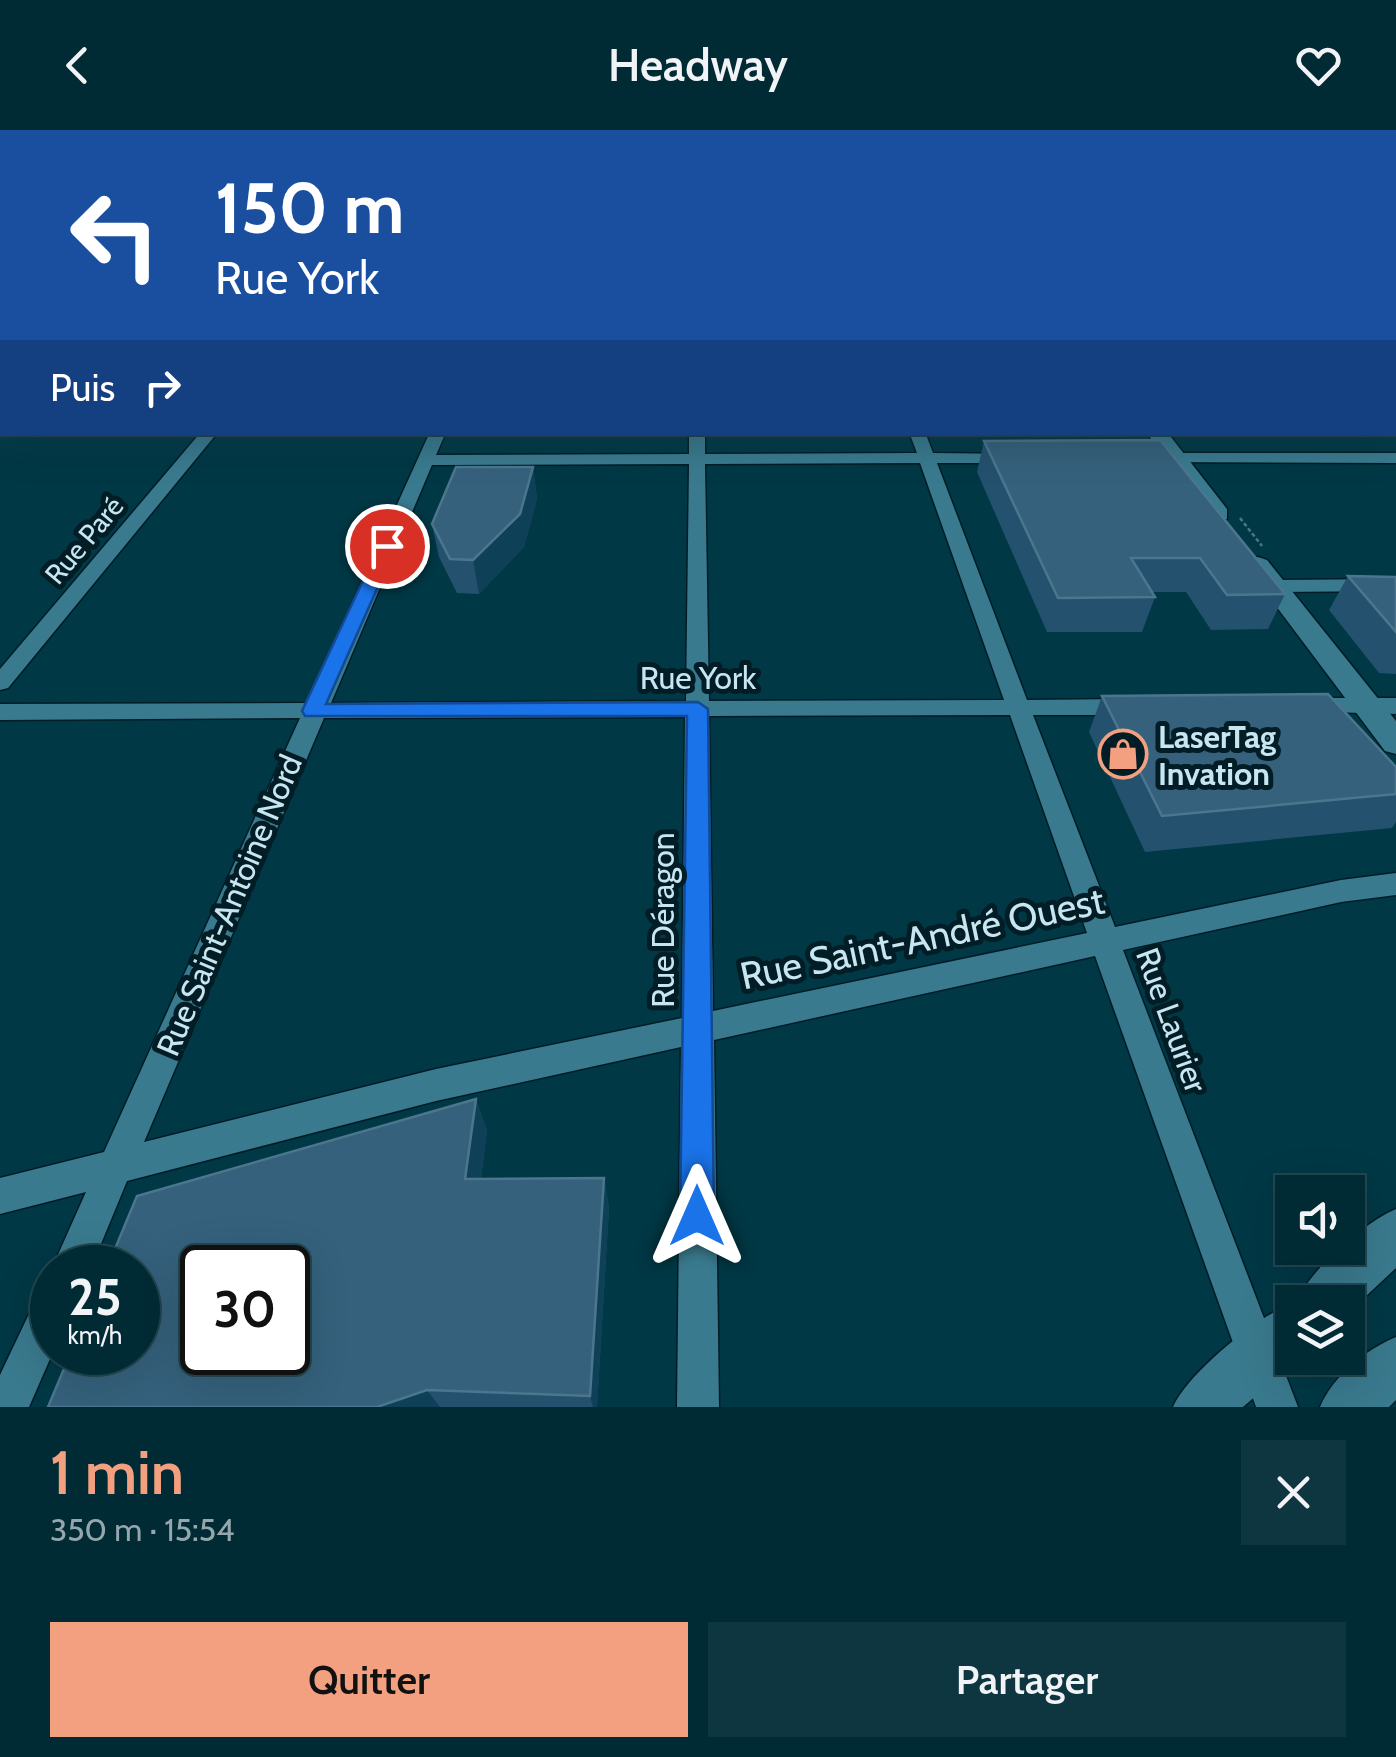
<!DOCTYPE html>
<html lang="fr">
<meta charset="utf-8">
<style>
:root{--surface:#002a34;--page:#0e3640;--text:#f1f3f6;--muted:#95a7ac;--line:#22464f;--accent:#f3a081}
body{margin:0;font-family:Cabin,sans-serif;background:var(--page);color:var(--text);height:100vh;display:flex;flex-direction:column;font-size:38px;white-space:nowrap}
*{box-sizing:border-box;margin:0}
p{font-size:32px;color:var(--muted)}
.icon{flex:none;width:55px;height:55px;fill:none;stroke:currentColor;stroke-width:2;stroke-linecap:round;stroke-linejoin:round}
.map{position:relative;height:1277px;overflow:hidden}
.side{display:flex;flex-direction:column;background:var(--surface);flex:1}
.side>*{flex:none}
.hud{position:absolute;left:0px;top:0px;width:1398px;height:305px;box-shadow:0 10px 40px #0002,0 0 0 2px var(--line);background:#1a4fa0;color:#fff;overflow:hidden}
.tools{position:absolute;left:1275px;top:1045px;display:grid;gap:20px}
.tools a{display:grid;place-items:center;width:90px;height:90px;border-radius:0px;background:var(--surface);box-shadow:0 10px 40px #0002,0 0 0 2px var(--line);font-size:50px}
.speed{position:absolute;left:30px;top:1115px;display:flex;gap:20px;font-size:50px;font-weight:700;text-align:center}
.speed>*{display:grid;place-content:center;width:130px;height:130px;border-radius:50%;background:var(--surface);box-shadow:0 10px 40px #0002,0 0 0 2px var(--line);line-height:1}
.speed small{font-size:25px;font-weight:400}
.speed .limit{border:5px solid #111;border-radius:15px;background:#fff;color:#111}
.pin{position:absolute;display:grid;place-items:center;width:85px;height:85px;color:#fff;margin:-42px;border:5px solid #fff;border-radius:50%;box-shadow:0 2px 10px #0007}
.me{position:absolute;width:110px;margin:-55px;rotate:0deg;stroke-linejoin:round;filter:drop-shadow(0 0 8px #0008)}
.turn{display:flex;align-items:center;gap:35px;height:210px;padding:0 50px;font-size:45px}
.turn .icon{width:130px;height:130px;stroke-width:2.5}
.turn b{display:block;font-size:70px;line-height:85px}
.then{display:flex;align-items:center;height:95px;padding:0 50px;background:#0003;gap:20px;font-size:38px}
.round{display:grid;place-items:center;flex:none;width:105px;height:105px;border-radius:0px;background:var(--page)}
.headline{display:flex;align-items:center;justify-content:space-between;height:170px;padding:0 50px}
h1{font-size:60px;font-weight:600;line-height:75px;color:var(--accent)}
.cta{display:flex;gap:20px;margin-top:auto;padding:20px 50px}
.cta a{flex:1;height:115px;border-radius:0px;background:var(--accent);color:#111;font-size:40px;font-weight:600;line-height:115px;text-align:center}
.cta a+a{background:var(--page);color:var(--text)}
header{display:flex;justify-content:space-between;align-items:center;height:130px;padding:0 50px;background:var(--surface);font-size:45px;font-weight:600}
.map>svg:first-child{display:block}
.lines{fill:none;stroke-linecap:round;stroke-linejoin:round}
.minor-casing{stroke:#001d27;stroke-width:3}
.tertiary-casing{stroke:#001d27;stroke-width:3}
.path{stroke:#497784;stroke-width:2.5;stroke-dasharray:4 2.5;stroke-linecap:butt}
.minor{fill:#3a7a8e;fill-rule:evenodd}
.tertiary{fill:#3a7a8e;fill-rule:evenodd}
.wall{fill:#23516e}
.shaded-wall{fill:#0e4058}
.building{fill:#35617c;stroke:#4c768e;stroke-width:2.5;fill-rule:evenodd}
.route{fill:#1a73e8;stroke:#114b97;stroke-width:2.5}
.labels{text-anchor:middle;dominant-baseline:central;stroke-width:10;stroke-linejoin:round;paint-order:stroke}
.far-street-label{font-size:28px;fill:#c7e6f1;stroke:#021d25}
.street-label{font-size:32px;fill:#c7e6f1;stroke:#021d25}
.poi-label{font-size:32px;font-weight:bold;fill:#c7e6f1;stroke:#021d25;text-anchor:start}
.near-street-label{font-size:38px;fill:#c7e6f1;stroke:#021d25}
</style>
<header><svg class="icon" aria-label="back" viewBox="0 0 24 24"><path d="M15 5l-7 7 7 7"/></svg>Headway<svg class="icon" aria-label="heart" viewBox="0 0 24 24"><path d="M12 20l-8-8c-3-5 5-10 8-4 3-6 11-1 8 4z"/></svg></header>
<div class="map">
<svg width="1396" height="1277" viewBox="0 0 1396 1277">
<rect width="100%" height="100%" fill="#003845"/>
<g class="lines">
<g class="minor-casing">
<path id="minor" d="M1395 220H1396V228H1395Z
M2 282V293L0 294V283Z
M201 302H218L8 558 0 560V539Z
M430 302H446L436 325 689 324V302H705V324L917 323 909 302H925L933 323 1017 324V332L1011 333H937L1027 570 1130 569 1142 577 1130 585H1033L1115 797 1341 750 1396 743V765L1341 772 1123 820 1298 1277H1256L1095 826 714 910 719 1277H677L681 917 436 971 127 1051 91 1138H52L86 1062 0 1084V1048L104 1022 300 588 0 590V574L307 573ZM920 333 1004 570 709 571 705 334ZM689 334 686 571 331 573 432 335ZM1010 585 1087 803 713 881 709 586ZM685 587 682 888 436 939 144 1012 324 588Z
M1156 323H1396V333L1150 332V324Z
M1396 449V461L1275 462 1265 456 1275 450Z
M1305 568H1396V584L1297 581 1293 576 1297 571Z
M52 1159 53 1222 29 1277H0V1245L38 1165Z"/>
</g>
<g class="tertiary-casing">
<path id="tertiary" d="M1395 174H1396V185H1395Z
M1146 302H1167L1227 379V389H1211Z
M1258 427 1267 430 1396 591V624L1385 621 1249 440 1245 435 1249 430Z
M1396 1079V1138L1348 1183V1172H1297C1308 1141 1365 1092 1396 1079Z
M1292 1173V1228H1299L1243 1277H1173C1188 1243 1257 1187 1292 1173Z
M1396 1207V1270L1389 1277H1320C1333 1246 1365 1220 1396 1207Z"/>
</g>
<path class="path" d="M1240 388 1262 416"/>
<use href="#minor" class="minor"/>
<use href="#tertiary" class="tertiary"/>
</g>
<path class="wall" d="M984 311 1285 464 1268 499 1211 500 1186 462H1152L1155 467 1142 502H1047L977 342Z
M533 337 537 369 524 417 479 464 457 463 439 427 432 394Z
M1348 446 1396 447V544L1379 543 1329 480Z
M1102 566 1396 637V692L1392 698 1145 722 1089 602Z
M476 969 487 1001 481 1049 604 1048 609 1078 597 1277H48Z"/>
<path class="shaded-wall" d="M533 337 537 369 524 417 479 464 473 430Z
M476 969 487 1001 477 1079 465 1049Z
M604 1048 609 1078 597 1277H593L590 1266Z
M427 1260 440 1277H377Z"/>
<path class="building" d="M1160 310 1285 464 1227 465 1200 428H1131L1155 467 1058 468 984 311Z
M456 337H533L520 384 473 430 450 429 432 394Z
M1348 446 1396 447V502Z
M1328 564 1396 637V664L1162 686 1102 566Z
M476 969 465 1049 604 1048 590 1266 427 1260 377 1277H48L71 1222H138V1138H107L137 1066ZM202 1138H288V1222H202Z"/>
<linearGradient id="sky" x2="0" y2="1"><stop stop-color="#001f26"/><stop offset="0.47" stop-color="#265368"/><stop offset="1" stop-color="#265368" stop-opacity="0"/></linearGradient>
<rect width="1396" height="335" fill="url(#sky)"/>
<path class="route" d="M381 412 396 416 326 574 698 572 708 579 714 1086 709 1098 697 1103 685 1098 680 1086 687 586H305L302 581Z"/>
<defs>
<g id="shop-ring" transform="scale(2.5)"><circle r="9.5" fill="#021d25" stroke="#f3a081" stroke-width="1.5"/><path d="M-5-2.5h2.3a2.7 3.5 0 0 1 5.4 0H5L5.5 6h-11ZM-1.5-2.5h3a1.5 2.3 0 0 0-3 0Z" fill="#f3a081"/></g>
</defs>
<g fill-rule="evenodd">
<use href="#shop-ring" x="1123" y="624"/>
</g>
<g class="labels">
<g class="far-street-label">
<text transform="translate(84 410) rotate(-50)">Rue Paré</text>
</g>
<g class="street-label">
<text x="698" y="547">Rue York</text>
<text transform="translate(229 775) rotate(-67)">Rue Saint-Antoine Nord</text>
<text transform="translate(662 790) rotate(-90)">Rue Déragon</text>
<text transform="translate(1172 890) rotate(70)">Rue Laurier</text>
</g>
<g class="poi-label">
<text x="1158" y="606">LaserTag<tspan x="1158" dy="37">Invation</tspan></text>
</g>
<g class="near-street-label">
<text transform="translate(922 808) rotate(-12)">Rue Saint-André Ouest</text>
</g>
</g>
</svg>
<div class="tools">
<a><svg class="icon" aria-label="sound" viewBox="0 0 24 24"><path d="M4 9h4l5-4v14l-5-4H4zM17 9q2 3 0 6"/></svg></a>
<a><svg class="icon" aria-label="layers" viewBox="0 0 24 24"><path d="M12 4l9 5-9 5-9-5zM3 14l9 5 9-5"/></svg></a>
</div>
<div class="speed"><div>25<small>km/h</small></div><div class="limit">30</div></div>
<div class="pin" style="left:387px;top:416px;background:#d93025"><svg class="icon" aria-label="arrive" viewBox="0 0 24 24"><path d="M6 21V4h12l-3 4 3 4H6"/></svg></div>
<svg class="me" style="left:697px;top:1086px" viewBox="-20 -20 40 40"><path d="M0-17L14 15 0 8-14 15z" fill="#1a73e8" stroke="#fff" stroke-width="4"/></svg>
<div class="hud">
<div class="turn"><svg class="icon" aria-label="left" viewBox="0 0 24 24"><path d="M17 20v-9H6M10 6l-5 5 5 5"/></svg><div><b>150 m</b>Rue York</div></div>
<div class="then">Puis<svg class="icon" aria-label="right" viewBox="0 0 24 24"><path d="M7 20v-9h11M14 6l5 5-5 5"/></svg></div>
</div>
</div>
<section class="side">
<div class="headline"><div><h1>1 min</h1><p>350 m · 15:54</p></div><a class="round"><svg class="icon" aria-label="close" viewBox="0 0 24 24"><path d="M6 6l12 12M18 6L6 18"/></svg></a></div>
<div class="cta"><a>Quitter</a><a>Partager</a></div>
</section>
